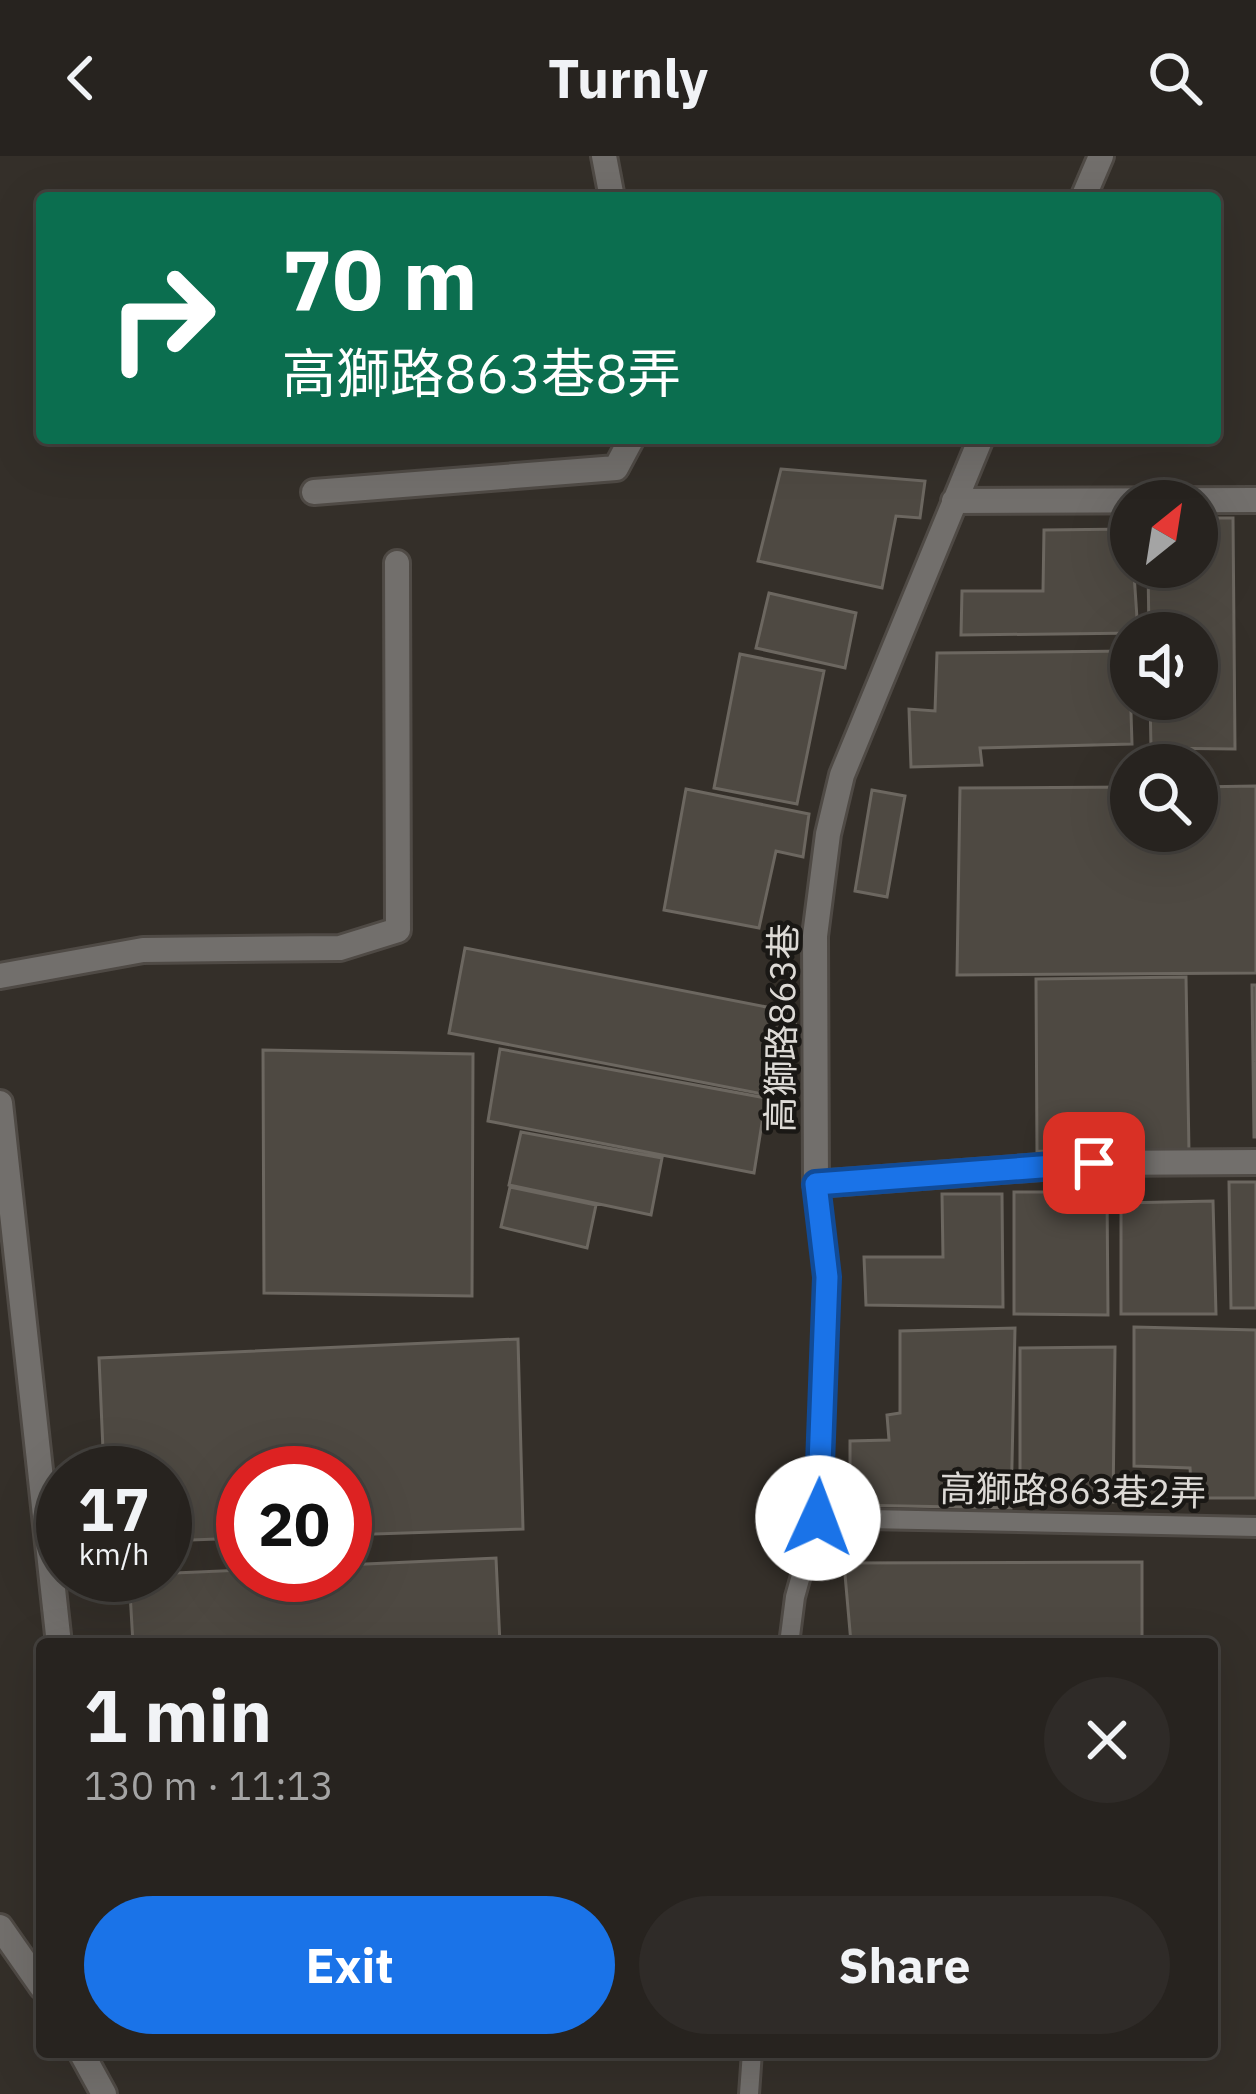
<!DOCTYPE html>
<meta charset="utf-8">
<style>
:root{--surface:#27231f;--page:#2f2b28;--text:#f1f3f6;--muted:#a4a4a4;--line:#43403d;--accent:#1a73e8}
body{margin:0;font-family:"IBM Plex Sans","Noto Sans TC",sans-serif;background:var(--page);color:var(--text);height:100vh;display:flex;flex-direction:column;font-size:45px;white-space:nowrap}
*{box-sizing:border-box;margin:0}
p{font-size:39px;color:var(--muted)}
.icon{flex:none;width:66px;height:66px;fill:none;stroke:currentColor;stroke-width:2;stroke-linecap:round;stroke-linejoin:round}
.map{position:relative;flex:1;overflow:hidden}
.details{position:absolute;left:36px;top:1482px;width:1182px;height:420px;display:flex;flex-direction:column;background:var(--surface);border-radius:12px;box-shadow:0 12px 48px #0002,0 0 0 3px var(--line)}
.details>*{flex:none}
.banner{position:absolute;left:36px;top:36px;width:1185px;height:252px;border-radius:12px;box-shadow:0 12px 48px #0002,0 0 0 3px var(--line);background:#0b6e4f;color:#fff;overflow:hidden}
.needle{width:78px;rotate:30deg}
.controls{position:absolute;left:1110px;top:324px;display:grid;gap:24px}
.controls a{display:grid;place-items:center;width:108px;height:108px;border-radius:50%;background:var(--surface);box-shadow:0 12px 48px #0002,0 0 0 3px var(--line);font-size:60px}
.speed{position:absolute;left:36px;top:1290px;display:flex;gap:24px;font-size:60px;font-weight:700;text-align:center}
.speed>*{display:grid;place-content:center;width:156px;height:156px;border-radius:50%;background:var(--surface);box-shadow:0 12px 48px #0002,0 0 0 3px var(--line);line-height:1}
.speed small{font-size:30px;font-weight:400}
.speed .limit{border:18px solid #d22;background:#fff;color:#111}
.pin{position:absolute;display:grid;place-items:center;width:102px;height:102px;color:#fff;margin:-51px;border-radius:24px;box-shadow:0 6px 18px #0006}
.me{position:absolute;width:132px;margin:-66px;rotate:2deg;stroke-linejoin:round;filter:drop-shadow(0 0 9px #0008)}
.turn{display:flex;align-items:center;gap:42px;height:252px;padding:0 48px;font-size:54px}
.turn .icon{width:156px;height:156px;stroke-width:2.5}
.turn b{display:block;font-size:84px;line-height:102px}
.round{display:grid;place-items:center;flex:none;width:126px;height:126px;border-radius:63px;background:var(--page)}
.overview{display:flex;align-items:center;justify-content:space-between;height:204px;padding:0 48px}
h1{font-size:72px;font-weight:700;line-height:90px}
.primary-button{display:flex;gap:24px;margin-top:auto;padding:24px 48px}
.primary-button a{flex:1;height:138px;border-radius:72px;background:var(--accent);color:#fff;font-size:48px;font-weight:700;line-height:138px;text-align:center}
.primary-button a+a{background:var(--page);color:var(--text)}
header{display:flex;justify-content:space-between;align-items:center;height:156px;padding:0 48px;background:var(--surface);font-size:54px;font-weight:700}
.map>svg:first-child{display:block}
.building{fill:#4e4942;stroke:#6c6760;stroke-width:3}
.lines{fill:none;stroke-linecap:round;stroke-linejoin:round}
.lane-casing{stroke:#4f4a45;stroke-width:24}
.street-casing{stroke:#4f4a45;stroke-width:30}
.lane{stroke:#726f6c;stroke-width:18}
.street{stroke:#726f6c;stroke-width:24}
.route-casing{stroke:#114b97;stroke-width:30}
.route{stroke:#1a73e8;stroke-width:21}
.labels{text-anchor:middle;dominant-baseline:central;stroke-width:9;stroke-linejoin:round;paint-order:stroke}
.street-label{font-size:36px;fill:#dddad6;stroke:#1a1815}
</style>
<header><svg class="icon" aria-label="back" viewBox="0 0 24 24"><path d="M15 5l-7 7 7 7"/></svg>Turnly<svg class="icon" aria-label="search" viewBox="0 0 24 24"><circle cx="10" cy="10" r="6"/><path d="M15 15l6 6"/></svg></header>
<div class="map">
<svg width="1256" height="1938" viewBox="0 0 1256 1938">
<rect width="100%" height="100%" fill="#342f29"/>
<path class="building" d="M781 313 925 325 920 362 896 360 882 432 758 405Z
M1197 362H1233L1235 593 1151 592 1150 543H1197V477H1149L1148 411H1197Z
M1131 373 1138 477 961 479 962 435H1043L1044 374Z
M769 437 856 457 845 512 756 492Z
M1129 495 1132 588 980 592 982 609 911 611 909 553 935 555 937 497Z
M740 498 824 515 797 648 714 632Z
M1256 630V817L957 819 960 632 1131 631V675H1197V631Z
M686 633 809 658 803 701 776 695 759 772 664 754Z
M872 634 905 640 887 741 855 735Z
M465 792 797 857 783 942 449 877Z
M1186 821 1189 996 1037 995 1036 823Z
M1252 829H1256V981H1254Z
M500 893 766 942 754 1017 488 965Z
M263 894 473 898 472 1140 264 1137Z
M521 976 662 1002 651 1059 509 1029Z
M1229 1026H1256V1152H1231Z
M510 1031 596 1049 587 1092 501 1071Z
M1014 1036H1107L1108 1159 1014 1158Z
M942 1038H1002L1003 1151 866 1149 864 1101H943Z
M1213 1045 1216 1158H1121V1047Z
M1134 1171 1256 1174V1342H1192L1190 1312 1134 1310Z
M1015 1172 1011 1352 850 1349V1285L889 1284 887 1259 900 1257V1175Z
M518 1183 523 1373 345 1379V1317H243V1382L165 1385V1317H104L99 1202Z
M1115 1191 1113 1346 1020 1345V1192Z
M496 1402 500 1488H133L129 1419 243 1414V1419H345V1409Z
M1142 1406V1488L851 1487 844 1407Z"/>
<g class="lines">
<g class="lane-casing">
<path id="lane" d="M817 1362 1256 1371
M789 1488 795 1441 817 1362 827 1121 816 1028
M749 1938 752 1896"/>
</g>
<g class="street-casing">
<path id="street" d="M604 0 612 42
M1083 42 1101 0
M981 282 842 619 828 678 815 780 816 1028 1094 1007 1256 1006
M314 336 616 312 632 282
M954 345 1256 344
M0 820 143 794 340 792 398 774 397 407
M0 947 59 1488
M0 1771 42 1831
M81 1896 104 1938"/>
</g>
<use href="#lane" class="lane"/>
<use href="#street" class="street"/>
</g>
<g class="lines">
<g class="route-casing">
<path id="route" d="M818 1362 827 1121 816 1028 1094 1007"/>
</g>
<use href="#route" class="route"/>
</g>
<g class="labels">
<g class="street-label">
<text transform="translate(781 872) rotate(-89)">高獅路863巷</text>
<text transform="translate(1073 1334) rotate(1)">高獅路863巷2弄</text>
</g>
</g>
</svg>
<div class="controls">
<a><svg class="needle" viewBox="-14 -14 28 28"><path d="M0-13l5 13h-10z" fill="#e53935"/><path d="M0 13l5-13h-10z" fill="#a4a4a4"/></svg></a>
<a><svg class="icon" aria-label="sound" viewBox="0 0 24 24"><path d="M4 9h4l5-4v14l-5-4H4zM17 9q2 3 0 6"/></svg></a>
<a><svg class="icon" aria-label="search" viewBox="0 0 24 24"><circle cx="10" cy="10" r="6"/><path d="M15 15l6 6"/></svg></a>
</div>
<div class="speed"><div>17<small>km/h</small></div><div class="limit">20</div></div>
<div class="pin" style="left:1094px;top:1007px;background:#d93025"><svg class="icon" aria-label="arrive" viewBox="0 0 24 24"><path d="M6 21V4h12l-3 4 3 4H6"/></svg></div>
<svg class="me" style="left:818px;top:1362px" viewBox="-20 -20 40 40"><circle r="19" fill="#fff"/><path d="M0-13L10 11 0 6-10 11z" fill="#1a73e8"/></svg>
<div class="banner">
<div class="turn"><svg class="icon" aria-label="right" viewBox="0 0 24 24"><path d="M7 20v-9h11M14 6l5 5-5 5"/></svg><div><b>70 m</b>高獅路863巷8弄</div></div>
</div>
<section class="details">
<div class="overview"><div><h1>1 min</h1><p>130 m · 11:13</p></div><a class="round"><svg class="icon" aria-label="close" viewBox="0 0 24 24"><path d="M6 6l12 12M18 6L6 18"/></svg></a></div>
<div class="primary-button"><a>Exit</a><a>Share</a></div>
</section>
</div>
